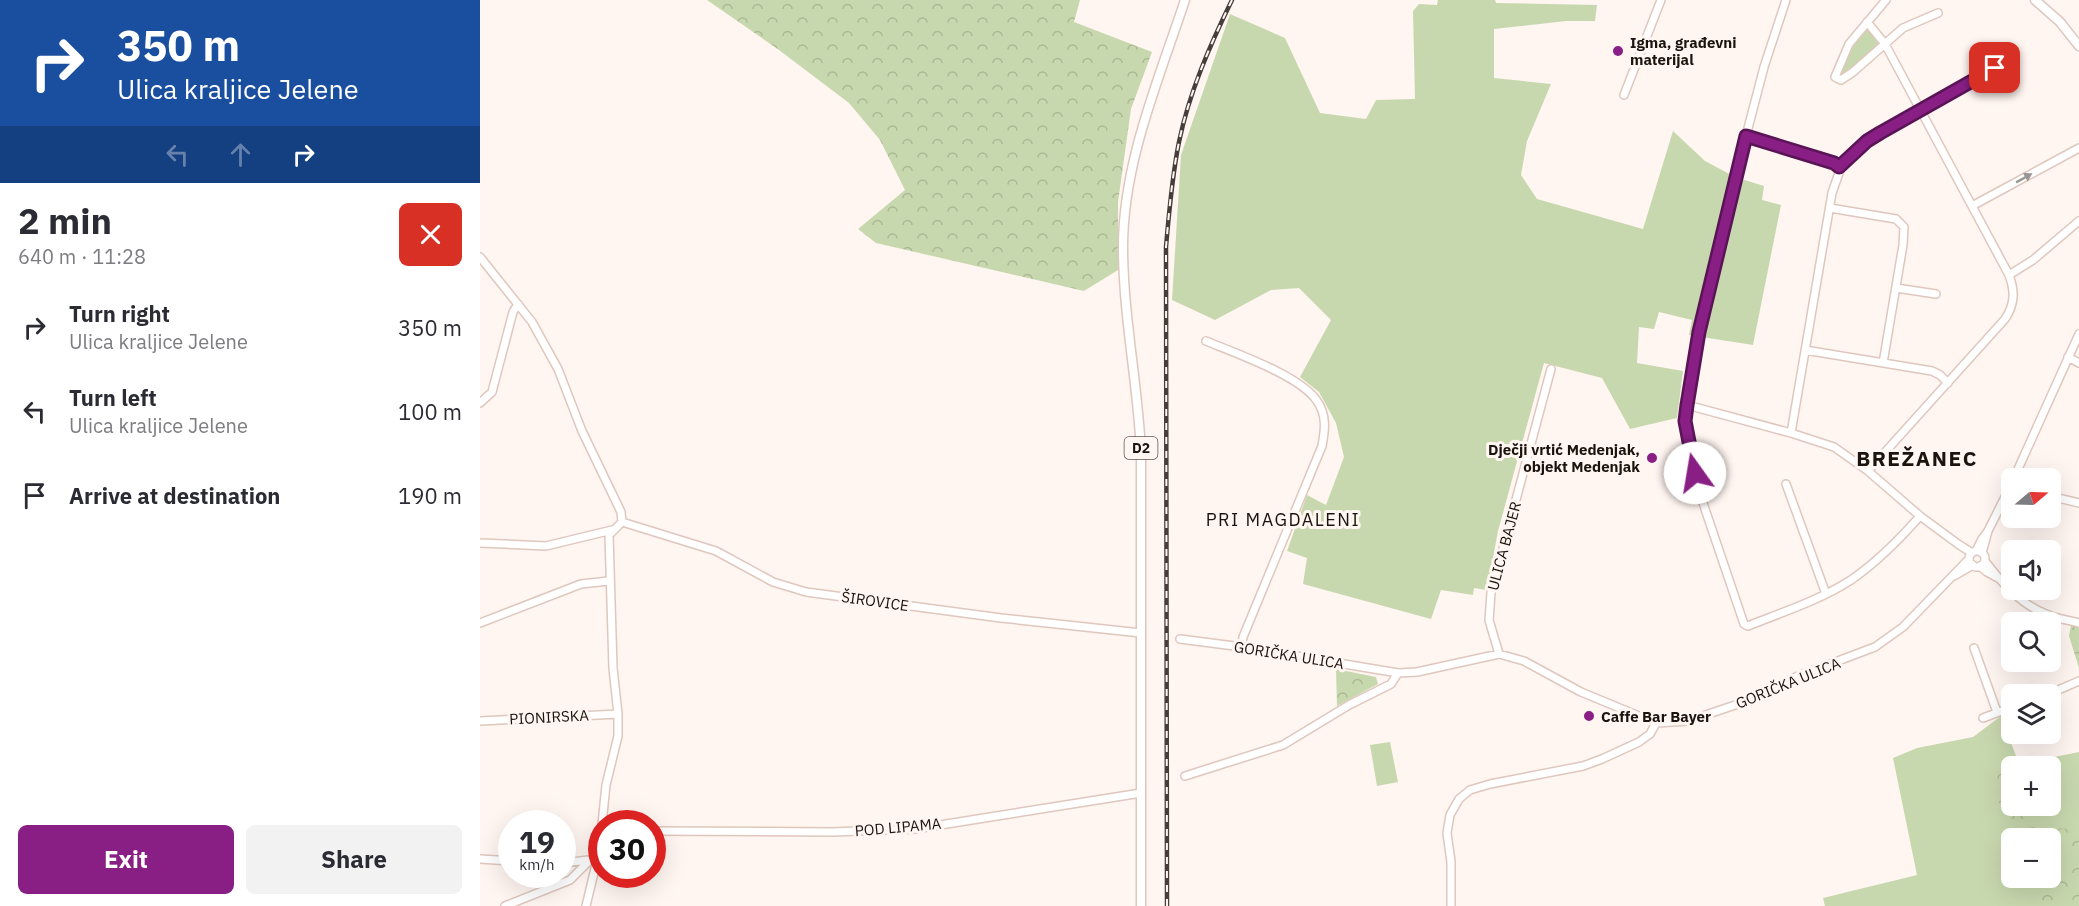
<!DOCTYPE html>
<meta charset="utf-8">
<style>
:root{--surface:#fff;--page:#f2f2f3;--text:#2b2b33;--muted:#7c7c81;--accent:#891f85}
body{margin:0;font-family:"IBM Plex Sans",sans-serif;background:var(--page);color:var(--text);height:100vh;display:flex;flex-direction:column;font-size:22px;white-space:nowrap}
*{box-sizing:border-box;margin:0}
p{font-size:20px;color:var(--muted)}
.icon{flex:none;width:33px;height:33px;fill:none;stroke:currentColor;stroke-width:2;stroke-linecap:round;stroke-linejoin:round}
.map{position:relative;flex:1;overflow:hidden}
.details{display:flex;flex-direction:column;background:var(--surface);width:480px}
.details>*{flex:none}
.top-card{background:#1a4fa0;color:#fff;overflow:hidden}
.needle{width:39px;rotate:71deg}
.tools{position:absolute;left:1521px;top:468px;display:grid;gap:12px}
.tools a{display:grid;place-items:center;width:60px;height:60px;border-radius:9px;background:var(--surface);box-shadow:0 6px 24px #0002;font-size:30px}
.speed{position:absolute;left:18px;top:810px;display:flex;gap:12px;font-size:30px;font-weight:700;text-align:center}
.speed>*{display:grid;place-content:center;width:78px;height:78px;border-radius:50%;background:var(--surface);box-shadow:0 6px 24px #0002;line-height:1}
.speed small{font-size:15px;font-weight:400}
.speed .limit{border:9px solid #d22;background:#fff;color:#111}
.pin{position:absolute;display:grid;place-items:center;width:51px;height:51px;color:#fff;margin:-26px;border-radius:12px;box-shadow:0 3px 9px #0006}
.me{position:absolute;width:66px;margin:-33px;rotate:347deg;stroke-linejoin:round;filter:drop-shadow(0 0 4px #0008)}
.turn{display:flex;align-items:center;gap:21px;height:126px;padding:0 18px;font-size:27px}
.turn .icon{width:78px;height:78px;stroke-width:2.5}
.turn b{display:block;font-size:42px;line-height:51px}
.lanes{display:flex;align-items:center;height:57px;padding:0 18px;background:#0003;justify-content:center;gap:30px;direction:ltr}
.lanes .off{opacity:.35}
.round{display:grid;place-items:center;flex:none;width:63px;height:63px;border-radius:9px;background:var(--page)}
.head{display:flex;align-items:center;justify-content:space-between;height:102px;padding:0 18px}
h1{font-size:36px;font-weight:800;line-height:45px}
.button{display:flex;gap:12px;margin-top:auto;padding:12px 18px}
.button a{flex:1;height:69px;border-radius:9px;background:var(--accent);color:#fff;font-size:24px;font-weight:800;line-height:69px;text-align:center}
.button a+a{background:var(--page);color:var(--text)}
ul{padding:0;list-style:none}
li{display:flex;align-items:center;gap:18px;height:84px;padding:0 18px}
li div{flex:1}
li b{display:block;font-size:22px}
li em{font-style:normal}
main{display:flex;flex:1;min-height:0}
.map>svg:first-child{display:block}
.grass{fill:#c8d8ae;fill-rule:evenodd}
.forest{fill:url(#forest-crowns)}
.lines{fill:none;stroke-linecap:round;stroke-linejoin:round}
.minor-casing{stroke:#dfc7bd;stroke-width:10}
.major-casing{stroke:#dfc7bd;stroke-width:11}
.minor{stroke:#fff;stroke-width:7}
.major{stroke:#fff;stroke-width:8}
.rail-casing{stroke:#463e3a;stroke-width:4.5}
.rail{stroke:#fff5f1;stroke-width:2;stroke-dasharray:7;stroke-linecap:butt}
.oneway{fill:#989593}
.route-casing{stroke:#591456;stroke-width:15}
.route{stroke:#891f85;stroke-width:10}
.poi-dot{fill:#891f85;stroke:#fff5f1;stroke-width:2}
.labels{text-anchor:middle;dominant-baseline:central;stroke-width:6;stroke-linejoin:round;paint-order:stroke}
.shield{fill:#fff5f1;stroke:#5f5753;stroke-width:1.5}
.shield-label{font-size:14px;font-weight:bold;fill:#1b130f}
.poi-label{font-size:15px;font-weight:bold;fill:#1b130f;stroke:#fff5f1;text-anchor:start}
.street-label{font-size:15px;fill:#1b130f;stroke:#fff5f1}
.quarter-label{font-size:18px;letter-spacing:1.5px;fill:#1b130f;stroke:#fff5f1}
.district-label{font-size:21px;font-weight:bold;letter-spacing:1.5px;fill:#1b130f;stroke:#fff5f1}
</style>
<main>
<section class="details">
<div class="top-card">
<div class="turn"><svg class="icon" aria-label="right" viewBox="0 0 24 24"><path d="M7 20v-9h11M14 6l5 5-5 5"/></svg><div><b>350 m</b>Ulica kraljice Jelene</div></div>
<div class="lanes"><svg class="icon off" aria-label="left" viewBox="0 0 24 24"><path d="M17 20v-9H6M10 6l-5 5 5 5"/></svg><svg class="icon off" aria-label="ahead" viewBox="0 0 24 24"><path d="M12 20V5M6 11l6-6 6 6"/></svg><svg class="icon" aria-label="right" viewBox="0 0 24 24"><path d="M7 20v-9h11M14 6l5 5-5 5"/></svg></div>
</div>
<div class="head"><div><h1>2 min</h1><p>640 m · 11:28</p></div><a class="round" style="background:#d93025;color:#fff"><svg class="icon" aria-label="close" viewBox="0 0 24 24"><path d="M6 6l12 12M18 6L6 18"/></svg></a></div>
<ul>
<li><svg class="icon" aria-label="right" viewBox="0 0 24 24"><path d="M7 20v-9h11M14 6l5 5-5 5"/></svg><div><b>Turn right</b><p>Ulica kraljice Jelene</p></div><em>350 m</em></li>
<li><svg class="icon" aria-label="left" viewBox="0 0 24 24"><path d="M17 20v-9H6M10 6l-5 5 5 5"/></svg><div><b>Turn left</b><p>Ulica kraljice Jelene</p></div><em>100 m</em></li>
<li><svg class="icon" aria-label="arrive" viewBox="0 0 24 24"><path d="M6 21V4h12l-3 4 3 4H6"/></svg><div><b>Arrive at destination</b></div><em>190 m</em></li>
</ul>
<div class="button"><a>Exit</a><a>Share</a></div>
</section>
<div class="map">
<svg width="1599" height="906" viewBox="0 0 1599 906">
<defs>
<pattern id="forest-crowns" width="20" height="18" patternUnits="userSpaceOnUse" patternTransform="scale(1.5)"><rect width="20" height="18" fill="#c8d8ae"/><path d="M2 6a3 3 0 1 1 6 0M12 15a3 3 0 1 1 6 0" fill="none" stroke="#abb894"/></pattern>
</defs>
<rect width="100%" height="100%" fill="#fff5f1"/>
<path class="grass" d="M958 0H1015L1016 3 1117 5 1115 21H1086L1014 29V78L1071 84 1047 141 1041 175 1057 199 1163 229 1193 131 1225 161 1255 177 1284 186 1282 200 1301 205 1273 345 1209 335 1212 320 1179 312 1174 329 1159 327 1157 363 1203 371 1197 418 1150 429 1122 378 1064 363 1018 531 1007 590 994 588 993 595 961 590 951 619 823 584 827 558 807 551 827 495 846 505 864 457 856 423 839 392 820 377 851 320 819 288 791 290 735 320 692 300 701 155 750 14 805 38 840 113 886 119 896 100 935 99 933 11 939 4 957 5Z
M1386 29 1389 30 1399 44 1365 75 1360 74 1371 47Z
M1521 716 1539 764 1599 752V906H1345L1343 898 1437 875 1413 758 1437 748 1493 737ZM1532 766H1570V806H1532ZM1532 838H1570V878H1532Z
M910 742 918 782 897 786 890 745Z"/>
<path class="forest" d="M227 0H600L594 22 672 52 651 109 638 202V270L604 291 396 243 378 229 425 190 400 140 369 103 299 50Z
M1591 625 1599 627V668L1589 636Z
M856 669 896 677 898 684 857 706Z
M1508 764 1531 772 1532 806H1548L1555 828 1599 829V847L1571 854 1570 838H1532L1531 845Z
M1599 864V906H1548L1553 878H1570L1571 873Z"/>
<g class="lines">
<g class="minor-casing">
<path id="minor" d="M1306 0 1284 67 1266 136 1354 163 1360 170 1352 193 1311 433
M1406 0 1369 44 1355 77 1361 80 1373 72 1423 28 1458 13
M1387 22 1405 44 1529 275C1535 291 1535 304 1525 319L1388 471
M1144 95 1181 0
M1266 136 1219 332 1205 421 1208 442 1224 506 1264 624 1268 626C1303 612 1340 600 1371 580 1397 562 1419 540 1440 516
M1359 167 1387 141 1399 133 1515 68
M1492 206 1599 148
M1350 208 1416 219 1424 227 1423 245 1403 363
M0 257 52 322 78 369 102 431 141 512 142 522 129 535 133 668 138 714V736L126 785 122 824
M1529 275 1553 260 1599 221
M1416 288 1456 294
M726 341C755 353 821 376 837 401 847 415 845 430 842 446L763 637 762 647
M1325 350 1452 371 1460 375 1468 383
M1588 357 1599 363
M0 403 12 392 33 312 38 304
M1207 405 1311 433 1354 447 1388 471 1440 516 1478 544 1492 553
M1534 478 1599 334
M1306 484 1346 594
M1570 496 1599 503
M142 522 236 551 293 582 326 592 521 618 661 633
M0 543 66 546 132 530
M1496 551 1502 539 1508 531 1532 483
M1489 559a8 8 0 1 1 16 0a8 8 0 1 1-16 0Z
M1502 553 1508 531
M1505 561C1520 581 1541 605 1566 614 1577 619 1588 620 1599 623
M1500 566 1507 572 1518 578
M1474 576 1493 565
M0 623 101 584 129 581
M700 639 762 647 918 673 937 672 1019 654 1044 661 1101 692 1176 723 1208 721 1261 703 1318 676 1395 647 1423 627 1489 559
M1494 648 1517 712
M1019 654 1009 620 1011 593 1071 369
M1569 694 1599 681
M1503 718 1532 707
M0 721 138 714
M705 776 803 745 869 705 911 684 918 673
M172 831 352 832 435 829 661 793
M0 859 32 861
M82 863 109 860
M25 906 90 880 110 860
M106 906 118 856 122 824
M971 906V862L967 833 970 815 979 799 990 790 1010 784 1103 766 1122 759 1159 742 1170 734 1176 723"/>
</g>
<g class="major-casing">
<path id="major" d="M1555 0 1580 22 1599 46
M661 906V452C658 384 643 315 643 247 643 162 679 79 705 0"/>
</g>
<use href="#minor" class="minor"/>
<use href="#major" class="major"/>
<g class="rail-casing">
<path id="rail" d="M687 906 686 247C689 212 692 176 699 142 709 93 730 45 752 0"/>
</g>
<use href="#rail" class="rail"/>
</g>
<defs><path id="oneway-solid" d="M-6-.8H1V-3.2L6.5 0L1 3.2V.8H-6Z" transform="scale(1.5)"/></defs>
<use class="oneway" href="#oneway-solid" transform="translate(1544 178) rotate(-29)"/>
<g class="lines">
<g class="route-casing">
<path id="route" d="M1215 473 1205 421 1207 405 1219 332 1266 136 1354 163 1359 167 1387 141 1400 133 1515 68"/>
</g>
<use href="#route" class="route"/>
</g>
<g class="poi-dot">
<circle cx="1138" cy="51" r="6"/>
<circle cx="1172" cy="458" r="6"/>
<circle cx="1109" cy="716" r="6"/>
</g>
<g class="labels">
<rect class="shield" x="644.5" y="437" width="33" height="22" rx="4.5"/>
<g class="shield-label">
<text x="661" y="448">D2</text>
</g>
<g class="poi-label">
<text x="1150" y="42">Igma, građevni<tspan x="1150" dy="17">materijal</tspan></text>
<text x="1160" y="449" text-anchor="end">Dječji vrtić Medenjak,<tspan x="1160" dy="17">objekt Medenjak</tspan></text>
<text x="1121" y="716">Caffe Bar Bayer</text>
</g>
<g class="street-label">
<text transform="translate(1024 546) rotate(-75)">ULICA BAJER</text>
<text transform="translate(395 601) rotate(8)">ŠIROVICE</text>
<text transform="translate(809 655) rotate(9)">GORIČKA ULICA</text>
<text transform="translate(1308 683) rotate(-22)">GORIČKA ULICA</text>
<text transform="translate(69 717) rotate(-3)">PIONIRSKA</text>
<text transform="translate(418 827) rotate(-5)">POD LIPAMA</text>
</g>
<g class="quarter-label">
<text x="803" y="519">PRI MAGDALENI</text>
</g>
<g class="district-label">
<text x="1437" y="458">BREŽANEC</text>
</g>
</g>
</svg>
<div class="tools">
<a><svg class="needle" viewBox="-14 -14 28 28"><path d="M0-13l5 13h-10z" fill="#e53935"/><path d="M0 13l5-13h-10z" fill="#7c7c81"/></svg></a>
<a><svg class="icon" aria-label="sound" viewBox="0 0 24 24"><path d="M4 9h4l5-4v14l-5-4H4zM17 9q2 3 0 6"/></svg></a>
<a><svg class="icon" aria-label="search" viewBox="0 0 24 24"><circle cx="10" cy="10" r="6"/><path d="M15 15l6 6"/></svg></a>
<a><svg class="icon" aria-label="layers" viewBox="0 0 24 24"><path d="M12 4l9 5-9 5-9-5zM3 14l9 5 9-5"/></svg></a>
<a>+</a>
<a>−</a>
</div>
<div class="speed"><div>19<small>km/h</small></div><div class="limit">30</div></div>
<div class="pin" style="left:1515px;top:68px;background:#d93025"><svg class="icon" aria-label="arrive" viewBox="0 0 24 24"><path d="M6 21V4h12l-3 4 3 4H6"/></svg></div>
<svg class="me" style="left:1215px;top:473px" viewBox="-20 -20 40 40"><circle r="19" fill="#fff"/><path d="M0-13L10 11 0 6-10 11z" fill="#891f85"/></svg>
</div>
</main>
